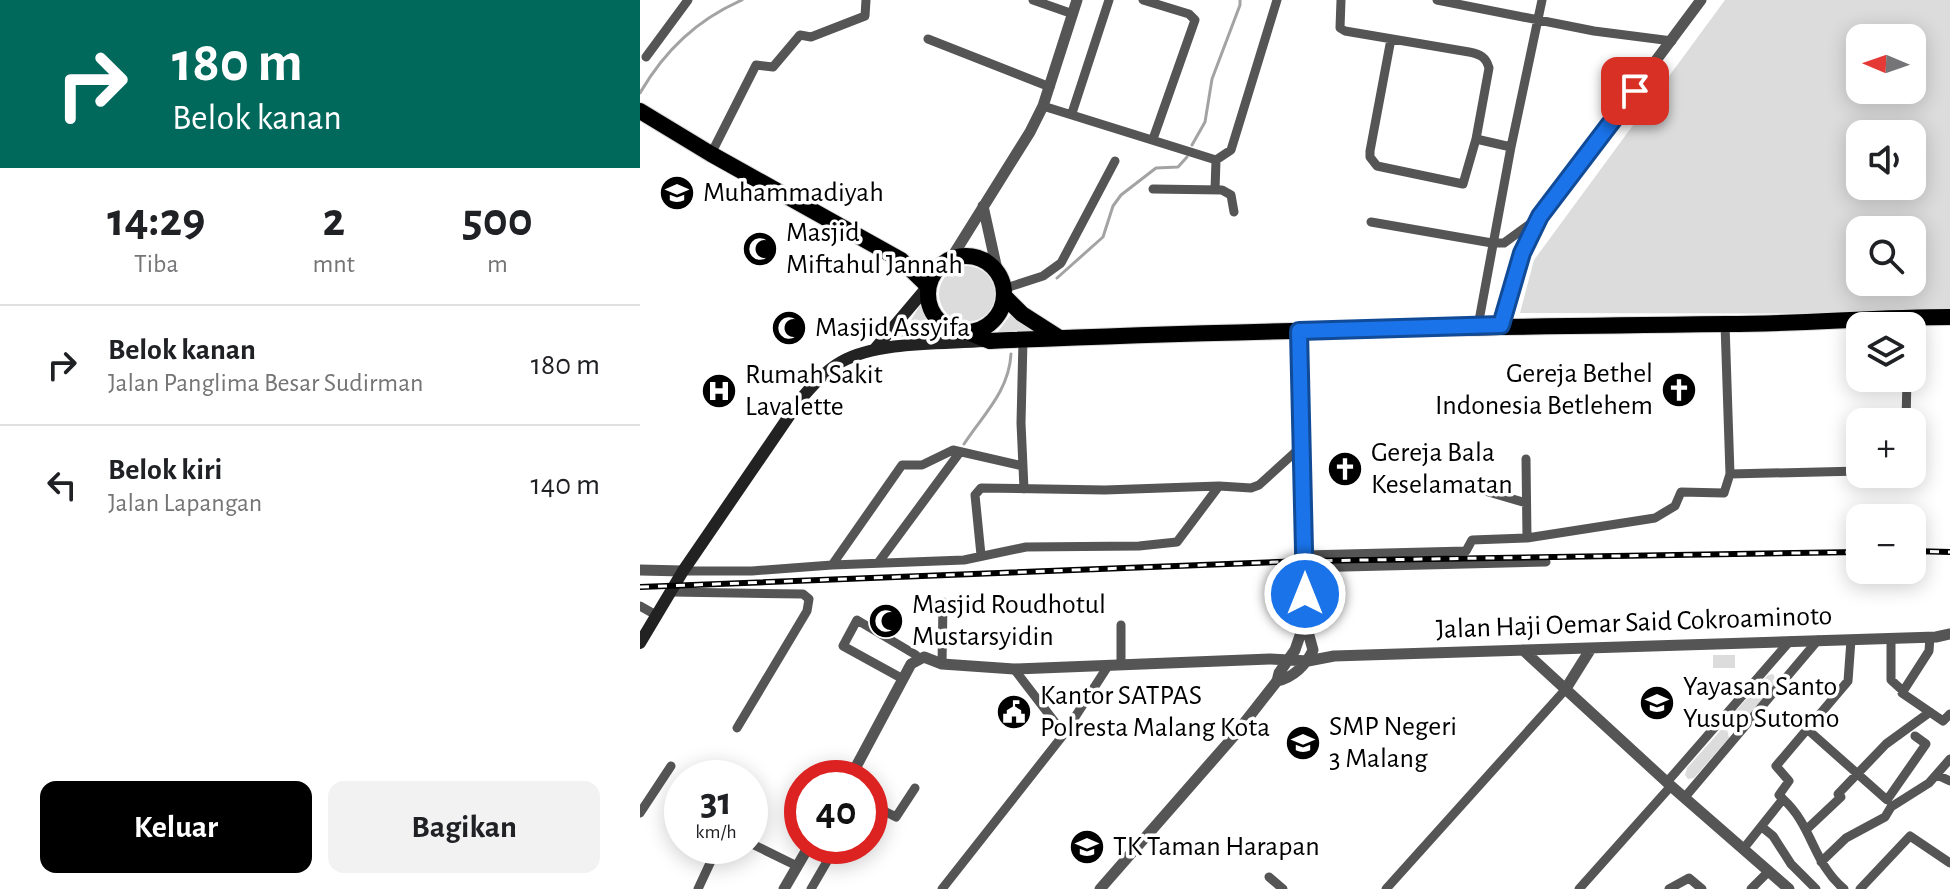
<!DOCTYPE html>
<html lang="id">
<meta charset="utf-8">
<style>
:root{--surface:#fff;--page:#f2f2f2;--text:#202124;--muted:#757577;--line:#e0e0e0;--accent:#000}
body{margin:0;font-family:"Alegreya Sans",sans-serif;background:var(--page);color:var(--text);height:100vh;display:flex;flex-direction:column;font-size:30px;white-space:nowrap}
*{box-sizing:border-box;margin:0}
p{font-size:26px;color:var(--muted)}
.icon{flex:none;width:44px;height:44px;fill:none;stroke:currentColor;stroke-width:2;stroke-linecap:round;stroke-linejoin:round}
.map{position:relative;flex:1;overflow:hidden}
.drawer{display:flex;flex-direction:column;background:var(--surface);width:640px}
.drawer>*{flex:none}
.banner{background:#00695c;color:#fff;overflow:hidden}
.needle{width:52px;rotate:272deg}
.tools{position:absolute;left:1206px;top:24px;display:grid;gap:16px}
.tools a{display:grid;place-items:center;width:80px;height:80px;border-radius:16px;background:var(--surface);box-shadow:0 4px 20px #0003;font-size:40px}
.speed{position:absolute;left:24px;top:760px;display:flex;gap:16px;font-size:40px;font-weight:700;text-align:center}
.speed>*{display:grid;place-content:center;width:104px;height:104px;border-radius:50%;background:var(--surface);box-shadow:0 4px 20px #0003;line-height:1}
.speed small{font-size:20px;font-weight:400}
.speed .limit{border:12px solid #d22;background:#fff;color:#111}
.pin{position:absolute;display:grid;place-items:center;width:68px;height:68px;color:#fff;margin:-34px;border-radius:16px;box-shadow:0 4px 12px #0006}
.me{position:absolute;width:88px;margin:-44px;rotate:0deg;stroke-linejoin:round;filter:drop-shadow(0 0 6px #0008)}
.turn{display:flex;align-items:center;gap:28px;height:168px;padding:0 40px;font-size:36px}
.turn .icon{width:104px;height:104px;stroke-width:2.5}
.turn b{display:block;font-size:56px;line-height:68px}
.eta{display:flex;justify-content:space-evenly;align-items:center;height:136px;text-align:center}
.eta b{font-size:48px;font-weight:600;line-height:56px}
.button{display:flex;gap:16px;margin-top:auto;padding:16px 40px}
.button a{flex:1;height:92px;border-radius:16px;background:var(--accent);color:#fff;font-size:32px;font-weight:600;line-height:92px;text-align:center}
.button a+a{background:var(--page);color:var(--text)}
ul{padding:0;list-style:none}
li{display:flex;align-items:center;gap:24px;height:120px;padding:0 40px;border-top:2px solid var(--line)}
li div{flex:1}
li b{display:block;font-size:30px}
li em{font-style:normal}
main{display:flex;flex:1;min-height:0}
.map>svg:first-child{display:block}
.green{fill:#dcdcdc;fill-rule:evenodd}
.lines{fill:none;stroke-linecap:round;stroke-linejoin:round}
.stream{stroke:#a3a3a3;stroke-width:3}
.trunk-casing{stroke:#dbdbdb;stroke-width:18}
.minor{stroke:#555;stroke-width:9}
.tertiary{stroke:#555;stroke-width:11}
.secondary{stroke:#222;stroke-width:12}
.trunk{stroke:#000;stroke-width:16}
.rail-casing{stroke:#000;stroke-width:6}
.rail{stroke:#fff;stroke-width:3;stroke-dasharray:9;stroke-linecap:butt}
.route-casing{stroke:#114b97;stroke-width:20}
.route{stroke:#1a73e8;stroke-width:14}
.labels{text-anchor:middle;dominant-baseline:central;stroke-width:7;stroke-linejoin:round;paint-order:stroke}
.poi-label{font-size:28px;fill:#000;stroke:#fff;text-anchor:start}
.street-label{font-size:28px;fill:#000;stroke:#fff}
</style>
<main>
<section class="drawer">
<div class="banner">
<div class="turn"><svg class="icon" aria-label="right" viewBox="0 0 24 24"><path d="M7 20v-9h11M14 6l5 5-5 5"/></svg><div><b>180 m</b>Belok kanan</div></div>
</div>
<div class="eta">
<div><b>14:29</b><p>Tiba</p></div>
<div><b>2</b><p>mnt</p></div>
<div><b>500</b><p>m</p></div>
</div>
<ul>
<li><svg class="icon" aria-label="right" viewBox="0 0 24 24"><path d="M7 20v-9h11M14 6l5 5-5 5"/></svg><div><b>Belok kanan</b><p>Jalan Panglima Besar Sudirman</p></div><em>180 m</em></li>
<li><svg class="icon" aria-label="left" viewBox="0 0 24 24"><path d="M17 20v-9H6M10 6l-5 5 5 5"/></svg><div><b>Belok kiri</b><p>Jalan Lapangan</p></div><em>140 m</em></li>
</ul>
<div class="button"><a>Keluar</a><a>Bagikan</a></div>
</section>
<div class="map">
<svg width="1310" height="889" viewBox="0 0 1310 889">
<rect width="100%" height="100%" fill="#fff"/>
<path class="green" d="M1085 0H1310V314L880 313 894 260ZM1220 38H1272V90H1220ZM1220 134H1272V186H1220ZM1220 230H1272V282H1220Z
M299 294a28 28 0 1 1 56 0a28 28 0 1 1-56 0Z
M280 305 287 320 300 335 261 337Z
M371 314 400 333H357Z
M1073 655H1095V668H1073Z
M1133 674 1137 682 1101 723 1095 724 1093 714 1128 675Z
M1087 729 1089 738 1054 778 1048 779 1045 775 1047 768 1081 730Z"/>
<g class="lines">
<path class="stream" d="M0 93C25 50 57 20 102 0
M552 145 565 122 572 79 600 5V0
M417 278 463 237 473 206 481 195 516 168 538 167 547 157
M324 444C343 415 369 391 371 354"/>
<g class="trunk-casing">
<path id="trunk" d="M0 111 71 154 261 260 288 286
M288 294a38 38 0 1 1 76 0a38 38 0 1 1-76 0Z
M364 296 382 314 418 337
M328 332 350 341C595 330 841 327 1087 324 1162 324 1235 317 1310 317"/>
</g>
<path class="minor" d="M393 0 433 14
M503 0 549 14 555 20 513 139
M701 0 700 28 705 31 829 52C840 54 846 57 849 68L836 139 871 147
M797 0 954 31 1032 41
M288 39 410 87
M751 39 730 151V157L737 166 823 184 836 139
M6 57 48 0
M403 106 576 160 591 150 637 0
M432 113 469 0
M71 154 116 65 133 67 160 35 171 37 225 16 226 0
M513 189 582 190 591 195 594 212
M575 190 576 160
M731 222 852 243H864L898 218
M363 289 403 276 421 263 475 161
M838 326 871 147 902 0
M383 340 381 423 384 489
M1266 422 1267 378
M886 459 887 538
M1090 474 1220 471
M579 486 611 488 619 485 662 446
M845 491 886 503
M665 555 826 551 832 540 887 538 1015 518 1035 506 1041 492 1084 493 1090 474 1085 324
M238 563 320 452
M192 565 262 465H282L313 450 383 466
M665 568 906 562
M43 571H112L192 565 324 560 386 547 499 546 537 542 579 486 465 490 341 488 335 495 341 555
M31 592 163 594 169 599 167 611 97 728
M0 606 16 615
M481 625V665
M1290 637 1289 651 1262 693 1303 721 1310 714
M1251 638V680L1262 690
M302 664 303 602
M374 669 424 734
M263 679 203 646 217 620 276 655 277 659
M1167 729 1247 800 1286 744 1275 736
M1297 775 1310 781
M1027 782 1150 641
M1045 797 1178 640
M1143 799 1139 795 1149 781 1136 766 1208 681 1211 640
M1143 799C1173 826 1172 862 1204 889
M230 804 256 817 275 788
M0 813 31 766
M1122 827 1133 836 1151 864 1176 889
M1167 829 1201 797 1198 794 1246 744 1290 712
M110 843 157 866
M1104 848 1143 799
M1181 862 1206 838 1245 817 1251 807 1289 783 1310 759
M629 877 643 889
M58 889 78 846
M171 889 196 846
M302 889 424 734 468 666
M746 889 925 690
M939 889 1031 786
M1029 889 1049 878 1062 889
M1111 889 1129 871
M1220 889 1270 836 1310 863"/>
<path class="tertiary" d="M343 206 358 274
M312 257 390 132 403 106 437 0
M861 325 882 253 900 216 1061 0
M0 570 43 571
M883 650 1031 786 1149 889
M637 681C653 678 666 665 673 650L665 621
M925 690 950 650
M210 778 271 664 284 657 302 664 374 669 630 659 668 661 694 656 1296 637 1310 634
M144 889 169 846
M460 889 594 736 637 681 639 673 655 650 665 621 659 331"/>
<path class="secondary" d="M234 350 288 286
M0 643 43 571 160 400C172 386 185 371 201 362 238 341 302 344 344 341"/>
<use href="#trunk" class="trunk"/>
<g class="rail-casing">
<path id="rail" d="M1272 551 1310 552
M0 587 665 561 1220 552"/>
</g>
<use href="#rail" class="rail"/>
</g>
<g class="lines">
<g class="route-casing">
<path id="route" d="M665 594 659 331 861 325 882 253 900 216 995 91"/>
</g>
<use href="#route" class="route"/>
</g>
<defs>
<g id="school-disc" transform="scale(1.8)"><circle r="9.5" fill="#000" stroke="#fff"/><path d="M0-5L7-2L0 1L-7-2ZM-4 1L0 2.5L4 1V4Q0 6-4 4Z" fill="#fff"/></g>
<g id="mosque-disc" transform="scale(1.8)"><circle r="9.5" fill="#000" stroke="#fff"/><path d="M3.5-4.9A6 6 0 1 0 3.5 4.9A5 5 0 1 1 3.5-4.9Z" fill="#fff"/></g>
<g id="church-disc" transform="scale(1.8)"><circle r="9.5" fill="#000" stroke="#fff"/><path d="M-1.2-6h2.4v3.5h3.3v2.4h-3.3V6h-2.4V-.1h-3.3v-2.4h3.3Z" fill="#fff"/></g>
<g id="hospital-disc" transform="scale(1.8)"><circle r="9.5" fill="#000" stroke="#fff"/><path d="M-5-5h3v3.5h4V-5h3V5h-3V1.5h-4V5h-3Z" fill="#fff"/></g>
<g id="civic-disc" transform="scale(1.8)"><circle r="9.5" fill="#000" stroke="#fff"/><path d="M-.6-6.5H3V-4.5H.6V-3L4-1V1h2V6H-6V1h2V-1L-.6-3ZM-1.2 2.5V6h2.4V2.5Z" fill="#fff"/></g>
</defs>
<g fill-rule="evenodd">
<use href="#school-disc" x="37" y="193"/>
<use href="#mosque-disc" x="120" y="249"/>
<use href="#mosque-disc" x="149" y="328"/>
<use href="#church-disc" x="1039" y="390"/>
<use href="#hospital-disc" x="79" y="391"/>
<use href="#church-disc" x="705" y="469"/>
<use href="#mosque-disc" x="246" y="621"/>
<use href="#school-disc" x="1017" y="703"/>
<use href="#civic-disc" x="374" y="712"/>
<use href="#school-disc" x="663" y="743"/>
<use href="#school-disc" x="447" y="847"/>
</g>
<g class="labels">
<g class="poi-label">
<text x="63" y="193">Muhammadiyah</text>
<text x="146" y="233">Masjid<tspan x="146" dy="32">Miftahul Jannah</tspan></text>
<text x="175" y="328">Masjid Assyifa</text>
<text x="1013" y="374" text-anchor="end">Gereja Bethel<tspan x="1013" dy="32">Indonesia Betlehem</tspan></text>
<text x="105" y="375">Rumah Sakit<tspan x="105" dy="32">Lavalette</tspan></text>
<text x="731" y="453">Gereja Bala<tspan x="731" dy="32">Keselamatan</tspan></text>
<text x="272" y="605">Masjid Roudhotul<tspan x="272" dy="32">Mustarsyidin</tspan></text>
<text x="1043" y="687">Yayasan Santo<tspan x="1043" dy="32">Yusup Sutomo</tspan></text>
<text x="400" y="696">Kantor SATPAS<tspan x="400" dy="32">Polresta Malang Kota</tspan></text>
<text x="689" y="727">SMP Negeri<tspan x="689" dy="32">3 Malang</tspan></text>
<text x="473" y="847">TK Taman Harapan</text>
</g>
<g class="street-label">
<text transform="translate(994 623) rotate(-2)">Jalan Haji Oemar Said Cokroaminoto</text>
</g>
</g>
</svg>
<div class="tools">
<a><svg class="needle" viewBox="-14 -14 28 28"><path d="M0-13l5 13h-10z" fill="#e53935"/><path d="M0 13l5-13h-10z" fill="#757577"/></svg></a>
<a><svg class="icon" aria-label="sound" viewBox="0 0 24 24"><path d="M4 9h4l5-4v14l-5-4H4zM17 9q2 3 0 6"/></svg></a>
<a><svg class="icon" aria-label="search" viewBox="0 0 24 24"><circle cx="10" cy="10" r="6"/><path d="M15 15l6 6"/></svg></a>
<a><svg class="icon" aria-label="layers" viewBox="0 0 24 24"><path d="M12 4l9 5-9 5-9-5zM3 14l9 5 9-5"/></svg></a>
<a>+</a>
<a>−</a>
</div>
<div class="speed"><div>31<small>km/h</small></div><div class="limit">40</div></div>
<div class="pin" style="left:995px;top:91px;background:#d93025"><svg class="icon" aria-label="arrive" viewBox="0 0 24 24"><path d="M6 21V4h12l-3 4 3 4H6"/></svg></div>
<svg class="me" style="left:665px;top:594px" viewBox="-20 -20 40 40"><circle r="17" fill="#1a73e8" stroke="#fff" stroke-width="3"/><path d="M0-11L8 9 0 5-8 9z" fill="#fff"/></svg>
</div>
</main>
